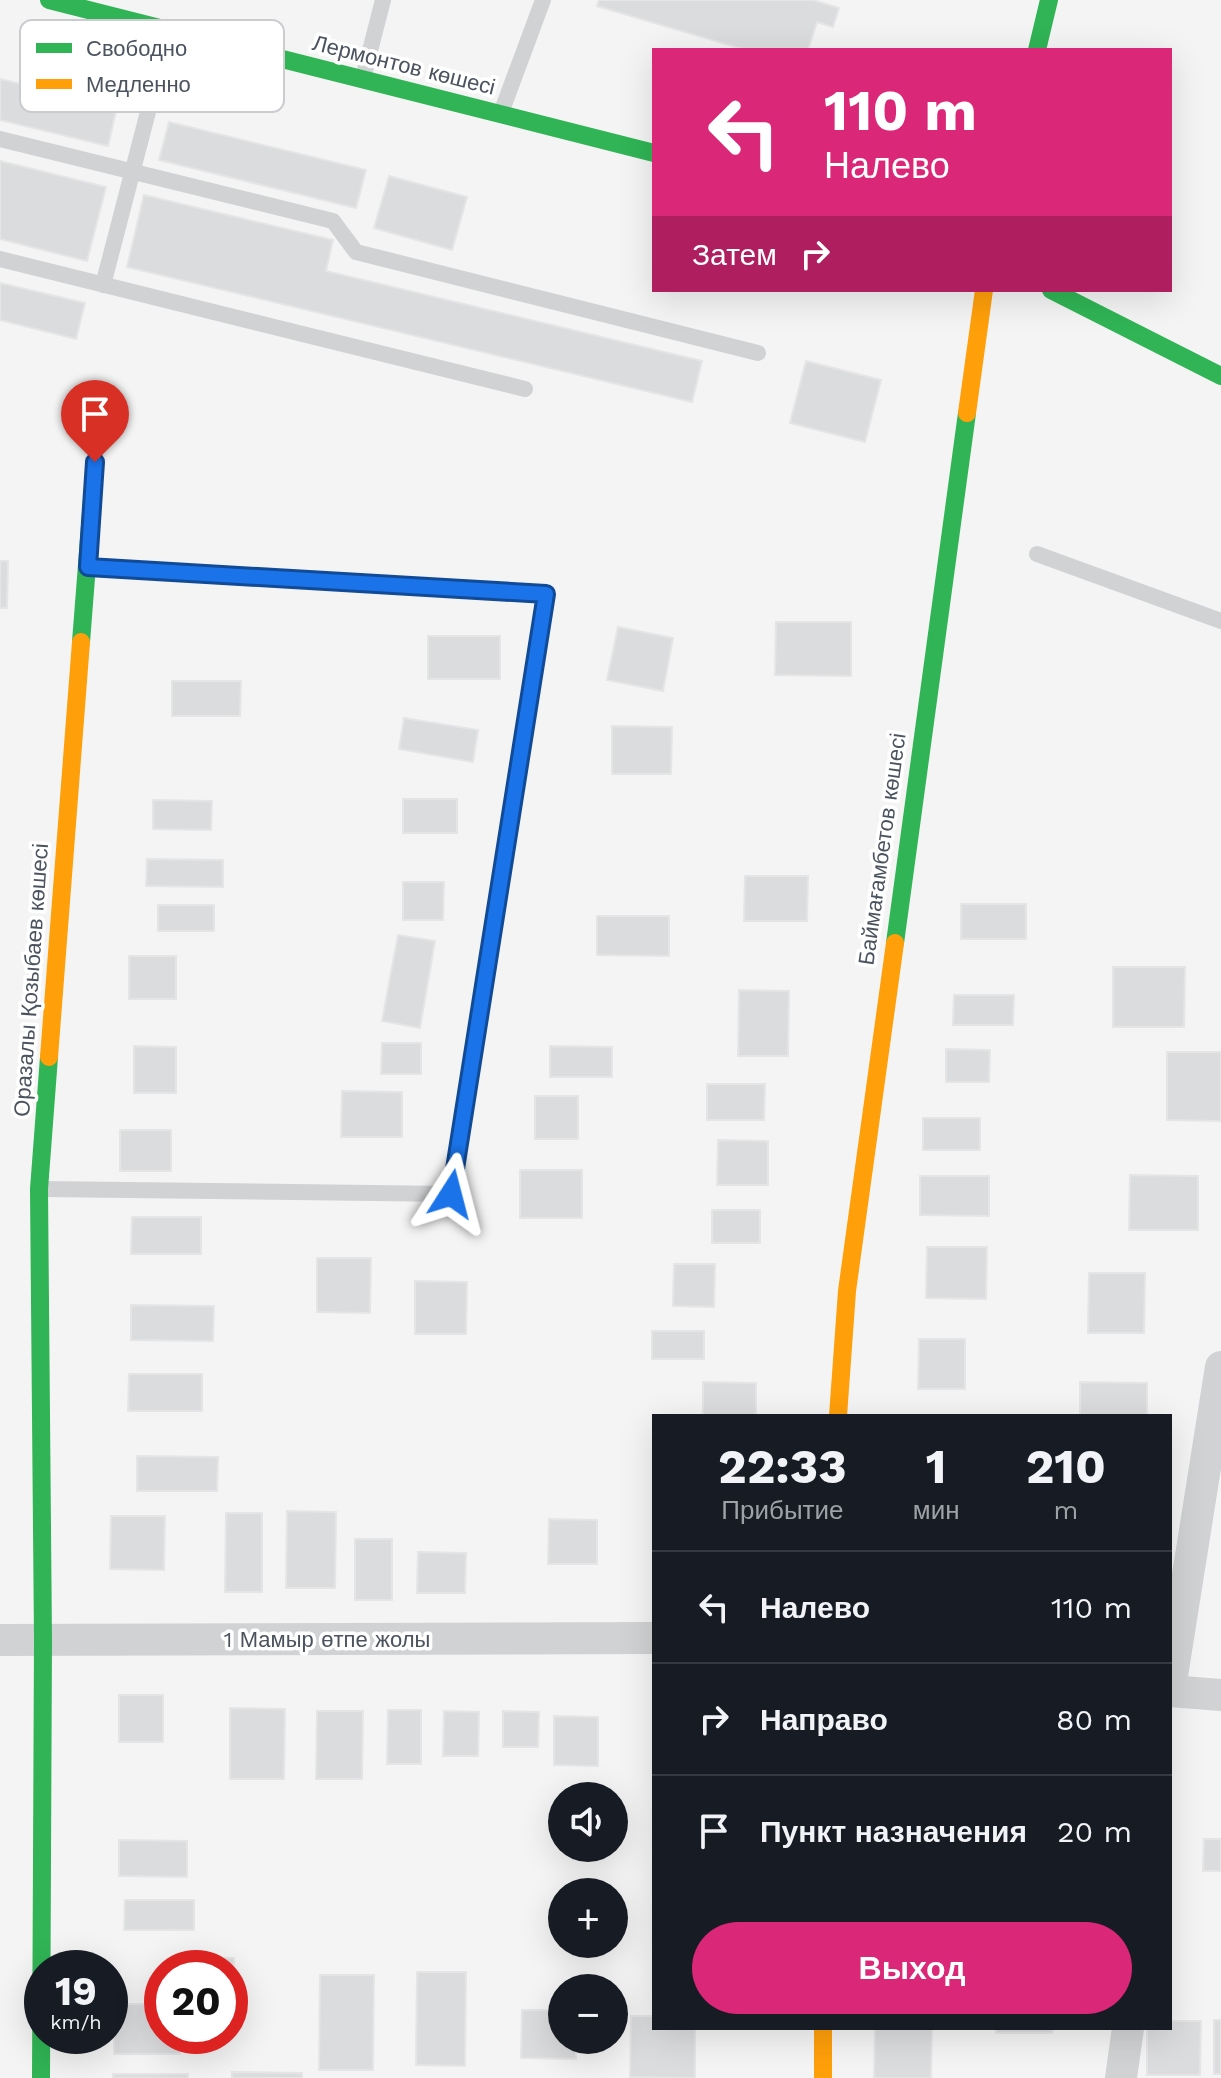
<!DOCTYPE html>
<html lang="ru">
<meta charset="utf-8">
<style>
:root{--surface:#171b24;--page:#20242c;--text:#f1f3f6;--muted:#9ea1a6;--line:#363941;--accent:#db2777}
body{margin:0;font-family:"Work Sans",sans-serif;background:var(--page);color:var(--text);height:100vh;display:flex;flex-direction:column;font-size:30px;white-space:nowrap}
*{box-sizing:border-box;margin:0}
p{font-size:26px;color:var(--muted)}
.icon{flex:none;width:44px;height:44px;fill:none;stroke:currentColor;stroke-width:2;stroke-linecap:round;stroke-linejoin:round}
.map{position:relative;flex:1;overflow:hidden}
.side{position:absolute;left:652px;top:1414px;width:520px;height:616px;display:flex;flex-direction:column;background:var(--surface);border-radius:0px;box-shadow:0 8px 32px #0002}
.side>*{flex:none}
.banner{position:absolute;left:652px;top:48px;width:520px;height:244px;border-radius:0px;box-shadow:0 8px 32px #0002;background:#db2777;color:#fff;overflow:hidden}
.buttons{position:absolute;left:548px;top:1782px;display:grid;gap:16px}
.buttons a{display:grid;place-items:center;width:80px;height:80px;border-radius:50%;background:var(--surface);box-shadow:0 8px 32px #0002;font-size:40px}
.speed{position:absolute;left:24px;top:1950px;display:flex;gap:16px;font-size:40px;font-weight:700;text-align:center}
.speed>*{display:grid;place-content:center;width:104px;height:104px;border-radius:50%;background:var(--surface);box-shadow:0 8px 32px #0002;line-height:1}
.speed small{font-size:20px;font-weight:400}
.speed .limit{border:12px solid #d22;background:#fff;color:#111}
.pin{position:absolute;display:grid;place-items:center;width:68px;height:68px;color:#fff;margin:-82px -34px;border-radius:50% 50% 50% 0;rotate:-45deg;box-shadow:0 0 8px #0007}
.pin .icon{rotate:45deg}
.me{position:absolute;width:88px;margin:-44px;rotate:9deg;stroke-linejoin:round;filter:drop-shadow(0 0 6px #0008)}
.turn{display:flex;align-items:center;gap:28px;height:168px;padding:0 40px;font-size:36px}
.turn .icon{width:104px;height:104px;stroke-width:2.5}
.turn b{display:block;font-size:56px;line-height:68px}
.then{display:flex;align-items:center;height:76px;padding:0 40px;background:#0003;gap:16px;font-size:30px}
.eta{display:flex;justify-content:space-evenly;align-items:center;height:136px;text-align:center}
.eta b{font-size:48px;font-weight:700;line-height:56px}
.button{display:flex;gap:16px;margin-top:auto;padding:16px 40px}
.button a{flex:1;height:92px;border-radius:48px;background:var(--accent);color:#fff;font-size:32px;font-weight:700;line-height:92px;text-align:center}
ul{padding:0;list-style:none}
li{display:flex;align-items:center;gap:24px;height:112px;padding:0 40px;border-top:2px solid var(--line)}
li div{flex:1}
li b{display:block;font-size:30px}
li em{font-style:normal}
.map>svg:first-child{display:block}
.building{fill:#dbdcde;stroke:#e5e5e6;stroke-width:2}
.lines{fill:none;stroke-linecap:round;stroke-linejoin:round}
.lane{stroke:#d0d2d4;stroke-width:16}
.street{stroke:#d0d2d4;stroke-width:32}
.fast{stroke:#30b455;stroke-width:18}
.slow{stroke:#ff9f0a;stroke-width:18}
.route-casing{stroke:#114b97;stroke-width:20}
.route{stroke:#1a73e8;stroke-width:14}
.labels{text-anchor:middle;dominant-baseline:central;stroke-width:7;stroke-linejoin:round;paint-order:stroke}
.street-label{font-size:22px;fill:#4b535f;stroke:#fff}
.key{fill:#fff;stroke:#c9cbcf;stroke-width:2}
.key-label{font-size:22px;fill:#4b535f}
</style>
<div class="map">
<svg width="1221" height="2078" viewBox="0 0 1221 2078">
<rect width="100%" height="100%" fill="#f4f4f4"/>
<path class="building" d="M599 0H813L839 8 833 27 817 22 808 50H746L597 6Z
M0 79 117 107 108 146 0 120Z
M169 122 366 170 356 208 159 160Z
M0 161 106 187 87 261 0 239Z
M389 176 467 197 452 250 374 228Z
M144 195 333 240 326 271 702 361 692 402 127 267Z
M0 283 85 303 76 339 0 320Z
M806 361 881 380 865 442 790 423Z
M0 561H8L7 608H0Z
M776 622H851V676L775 675Z
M618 627 673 638 663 691 607 680Z
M428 636H500V679H428Z
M172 681H241L240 716H172Z
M404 718 478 730 473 762 399 749Z
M612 726 672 727 671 774H612Z
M403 799H457V833H403Z
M153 800 212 801 211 830 153 829Z
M147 859 223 860V887L146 886Z
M745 876H808L807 921H744Z
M403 882H444L443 920H403Z
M961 904H1026V939H961Z
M158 905H214V931H158Z
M597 916H669V956L597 955Z
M398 935 435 941 420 1028 382 1021Z
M129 956H176V999H129Z
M1113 967H1185L1184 1027H1113Z
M739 990 789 991 788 1056H738Z
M954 995H1014L1013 1025H953Z
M382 1043H421V1074H381Z
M134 1046 176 1047V1093H134Z
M550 1046 612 1047V1077H550Z
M946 1049 990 1050 989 1082H946Z
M1167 1052H1221V1121L1167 1120Z
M707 1084H765L764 1120H707Z
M342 1091 402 1092V1137H341Z
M535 1096H578V1139H535Z
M923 1118H980V1150H923Z
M120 1130H171V1171H120Z
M718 1140 768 1141V1185H717Z
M520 1170H582V1218H520Z
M1130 1175 1198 1176V1230H1129Z
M920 1176H989V1216L920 1215Z
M712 1210H760V1243H712Z
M132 1217H201V1254H131Z
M927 1247H987L986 1299 926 1298Z
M317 1258H371L370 1313 317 1312Z
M674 1264H715L714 1307 673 1306Z
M1089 1273H1145L1144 1333H1088Z
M415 1281 467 1282 466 1334H415Z
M131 1305 214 1306 213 1341 131 1340Z
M652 1331H704V1359H652Z
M919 1339H965V1389H918Z
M129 1374H202V1411H128Z
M703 1382 756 1383V1416H703Z
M1080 1382 1147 1383V1416H1080Z
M137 1456 218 1457 217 1491H137Z
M287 1511 336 1512 335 1588H286Z
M226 1513H262V1592H225Z
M111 1516H165L164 1570 110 1569Z
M549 1519 597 1520V1564H548Z
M355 1539H392V1600H355Z
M418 1552 466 1553 465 1593H417Z
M119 1695H163V1742H119Z
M230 1708 285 1709 284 1779H230Z
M388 1710H421V1764H387Z
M317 1711H363L362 1779H316Z
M444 1711 479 1712 478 1756H443Z
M503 1711 539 1712 538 1747H503Z
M554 1716 598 1717V1766L554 1765Z
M1204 1839H1221V1871H1203Z
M119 1840 187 1841V1877L119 1876Z
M125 1900H194V1930H124Z
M171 1958H234L233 1994 230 1993V1968H171Z
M417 1972H466L465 2066 416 2065Z
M320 1975H374L373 2070H319Z
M114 2004H162V2036H180V2054H114Z
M522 2010H562V2040H576V2059L521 2058Z
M631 2016H654V2028H695V2078L630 2077Z
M1214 2020H1221V2074H1214Z
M1170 2021H1201L1200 2075H1147V2028H1170Z
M875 2028H932L931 2078H874Z
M996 2028H1053L1052 2033H996Z
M232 2072 302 2073V2078H232Z
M113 2074H188V2078H113Z"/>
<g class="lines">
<path class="lane" d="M363 78 383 0
M501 113 543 0
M0 139 333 221 356 252 758 353
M0 259 525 389
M103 285 169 31
M1037 554 1221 621
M41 1189 451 1194 546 594 88 567"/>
<path class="street" d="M0 1640 654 1638
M1170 1688 1221 1367
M1170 1691 1221 1695
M1121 2078 1128 2028"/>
<path class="fast" d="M49 0 654 153
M1037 50 1049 0
M1051 290 1221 376
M81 642 95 462
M895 943 967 413
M41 2078 43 1640 39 1189 49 1057"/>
<path class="slow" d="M967 413 984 290
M49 1057 81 642
M838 1416 847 1291 895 943
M823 2028V2078"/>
</g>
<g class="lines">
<g class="route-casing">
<path id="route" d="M95 462 88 567 546 594 451 1194"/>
</g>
<use href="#route" class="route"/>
</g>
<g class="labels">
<g class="street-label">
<text transform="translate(404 65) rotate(14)">Лермонтов көшесі</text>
<text transform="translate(882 849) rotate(-82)">Баймағамбетов көшесі</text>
<text transform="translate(31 980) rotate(-86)">Оразалы Қозыбаев көшесі</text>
<text x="327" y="1639">1 Мамыр өтпе жолы</text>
</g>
</g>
<rect x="20" y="20" width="264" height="92" rx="12" class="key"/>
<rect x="36" y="43" width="36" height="10" fill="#30b455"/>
<rect x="36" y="79" width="36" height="10" fill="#ff9f0a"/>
<g class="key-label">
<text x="86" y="56">Свободно</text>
<text x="86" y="92">Медленно</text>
</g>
</svg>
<div class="buttons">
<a><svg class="icon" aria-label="sound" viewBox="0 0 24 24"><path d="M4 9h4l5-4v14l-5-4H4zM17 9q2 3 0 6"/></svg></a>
<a>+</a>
<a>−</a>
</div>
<div class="speed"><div>19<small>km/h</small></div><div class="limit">20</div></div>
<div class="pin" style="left:95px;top:462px;background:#d93025"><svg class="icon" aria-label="arrive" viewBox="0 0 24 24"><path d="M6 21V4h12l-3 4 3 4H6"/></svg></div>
<svg class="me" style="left:451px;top:1194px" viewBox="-20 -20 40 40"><path d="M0-17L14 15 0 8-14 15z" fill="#1a73e8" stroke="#fff" stroke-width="4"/></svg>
<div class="banner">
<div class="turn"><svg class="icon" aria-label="left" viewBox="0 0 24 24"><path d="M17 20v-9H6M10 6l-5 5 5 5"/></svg><div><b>110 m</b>Налево</div></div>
<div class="then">Затем<svg class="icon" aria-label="right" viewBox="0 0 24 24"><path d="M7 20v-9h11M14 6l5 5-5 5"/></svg></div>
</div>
<section class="side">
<div class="eta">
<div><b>22:33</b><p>Прибытие</p></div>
<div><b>1</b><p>мин</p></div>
<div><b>210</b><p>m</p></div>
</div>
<ul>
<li><svg class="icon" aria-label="left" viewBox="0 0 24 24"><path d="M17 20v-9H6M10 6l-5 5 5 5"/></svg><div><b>Налево</b></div><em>110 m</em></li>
<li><svg class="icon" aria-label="right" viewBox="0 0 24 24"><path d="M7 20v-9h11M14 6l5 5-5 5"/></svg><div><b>Направо</b></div><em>80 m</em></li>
<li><svg class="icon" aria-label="arrive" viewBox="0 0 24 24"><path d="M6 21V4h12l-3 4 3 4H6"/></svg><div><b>Пункт назначения</b></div><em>20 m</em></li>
</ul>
<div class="button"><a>Выход</a></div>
</section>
</div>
